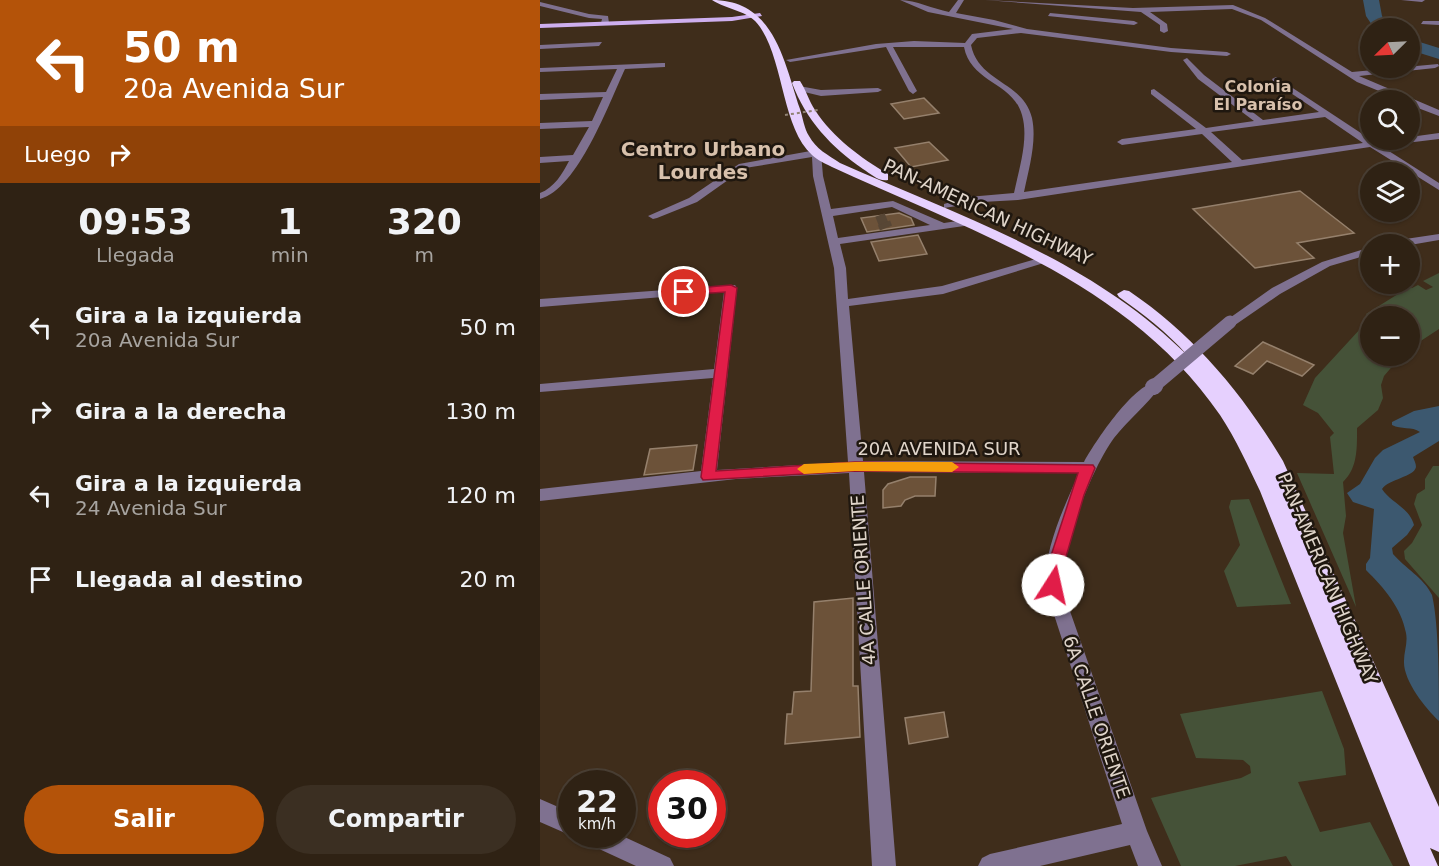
<!DOCTYPE html>
<html lang="es">
<meta charset="utf-8">
<style>
:root{--surface:#2f2214;--page:#3b2f22;--text:#f1f3f6;--muted:#a7a4a0;--line:#4a3f34;--accent:#b45309}
body{margin:0;font-family:"DejaVu Sans",sans-serif;background:var(--page);color:var(--text);height:100vh;display:flex;flex-direction:column;font-size:22px;white-space:nowrap}
*{box-sizing:border-box;margin:0}
p{font-size:20px;color:var(--muted)}
.icon{flex:none;width:33px;height:33px;fill:none;stroke:currentColor;stroke-width:2;stroke-linecap:round;stroke-linejoin:round}
.map{position:relative;flex:1;overflow:hidden}
.side{display:flex;flex-direction:column;background:var(--surface);width:540px}
.side>*{flex:none}
.top-card{background:#b45309;color:#fff;overflow:hidden}
.needle{width:39px;rotate:246deg}
.controls{position:absolute;left:820px;top:18px;display:grid;gap:12px}
.controls a{display:grid;place-items:center;width:60px;height:60px;border-radius:50%;background:var(--surface);box-shadow:0 2px 4px #0004,0 0 0 2px var(--line);font-size:30px}
.speed{position:absolute;left:18px;top:770px;display:flex;gap:12px;font-size:30px;font-weight:700;text-align:center}
.speed>*{display:grid;place-content:center;width:78px;height:78px;border-radius:50%;background:var(--surface);box-shadow:0 2px 4px #0004,0 0 0 2px var(--line);line-height:1}
.speed small{font-size:15px;font-weight:400}
.speed .limit{border:9px solid #d22;background:#fff;color:#111}
.pin{position:absolute;display:grid;place-items:center;width:51px;height:51px;color:#fff;margin:-26px;border:3px solid #fff;border-radius:50%;box-shadow:0 2px 6px #0007}
.me{position:absolute;width:66px;margin:-33px;rotate:10deg;stroke-linejoin:round;filter:drop-shadow(0 0 4px #0008)}
.turn{display:flex;align-items:center;gap:21px;height:126px;padding:0 24px;font-size:27px}
.turn .icon{width:78px;height:78px;stroke-width:2.5}
.turn b{display:block;font-size:42px;line-height:51px}
.then{display:flex;align-items:center;height:57px;padding:0 24px;background:#0003;gap:12px;font-size:22px}
.eta{display:flex;justify-content:space-evenly;align-items:center;height:102px;text-align:center}
.eta b{font-size:36px;font-weight:700;line-height:42px}
.button{display:flex;gap:12px;margin-top:auto;padding:12px 24px}
.button a{flex:1;height:69px;border-radius:36px;background:var(--accent);color:#fff;font-size:24px;font-weight:700;line-height:69px;text-align:center}
.button a+a{background:var(--page);color:var(--text)}
ul{padding:0;list-style:none}
li{display:flex;align-items:center;gap:18px;height:84px;padding:0 24px}
li div{flex:1}
li b{display:block;font-size:22px}
li em{font-style:normal}
main{display:flex;flex:1;min-height:0}
.map>svg:first-child{display:block}
.green{fill:#455238}
.water{fill:#3c586f}
.lines{fill:none;stroke-linecap:round;stroke-linejoin:round}
.river{fill:#3c586f;fill-rule:evenodd}
.building{fill:#6c5239;stroke:#95806c;stroke-width:1.5}
.minor-tunnel-far1{stroke:#574635;stroke-width:10;stroke-dasharray:10 4.5;stroke-linecap:butt}
.minor-tunnel{stroke:#574635;stroke-width:13;stroke-dasharray:13 6;stroke-linecap:butt}
.minor{fill:#7f7190;fill-rule:evenodd}
.major{fill:#ceafef;fill-rule:evenodd}
.highway{fill:#e6d0fe;fill-rule:evenodd}
.path-bridge{stroke:#918374;stroke-width:2;stroke-dasharray:3 3;stroke-linecap:butt}
.minor-bridge-far1{stroke:#7f7190;stroke-width:13}
.minor-bridge{stroke:#7f7190;stroke-width:16}
.route{fill:#e11d48;stroke:#92132f;stroke-width:1.5}
.slow{fill:#f59e0b}
.labels{text-anchor:middle;dominant-baseline:central;stroke-width:5;stroke-linejoin:round;paint-order:stroke}
.far-neighbourhood-label{font-size:16px;font-weight:bold;fill:#d8c1ac;stroke:#1f170f}
.street-label{font-size:18px;fill:#e0d5ca;stroke:#1f170f}
.far-district-label{font-size:20px;font-weight:bold;fill:#d8c1ac;stroke:#1f170f}
</style>
<main>
<section class="side">
<div class="top-card">
<div class="turn"><svg class="icon" aria-label="left" viewBox="0 0 24 24"><path d="M17 20v-9H6M10 6l-5 5 5 5"/></svg><div><b>50 m</b>20a Avenida Sur</div></div>
<div class="then">Luego<svg class="icon" aria-label="right" viewBox="0 0 24 24"><path d="M7 20v-9h11M14 6l5 5-5 5"/></svg></div>
</div>
<div class="eta">
<div><b>09:53</b><p>Llegada</p></div>
<div><b>1</b><p>min</p></div>
<div><b>320</b><p>m</p></div>
</div>
<ul>
<li><svg class="icon" aria-label="left" viewBox="0 0 24 24"><path d="M17 20v-9H6M10 6l-5 5 5 5"/></svg><div><b>Gira a la izquierda</b><p>20a Avenida Sur</p></div><em>50 m</em></li>
<li><svg class="icon" aria-label="right" viewBox="0 0 24 24"><path d="M7 20v-9h11M14 6l5 5-5 5"/></svg><div><b>Gira a la derecha</b></div><em>130 m</em></li>
<li><svg class="icon" aria-label="left" viewBox="0 0 24 24"><path d="M17 20v-9H6M10 6l-5 5 5 5"/></svg><div><b>Gira a la izquierda</b><p>24 Avenida Sur</p></div><em>120 m</em></li>
<li><svg class="icon" aria-label="arrive" viewBox="0 0 24 24"><path d="M6 21V4h12l-3 4 3 4H6"/></svg><div><b>Llegada al destino</b></div><em>20 m</em></li>
</ul>
<div class="button"><a>Salir</a><a>Compartir</a></div>
</section>
<div class="map">
<svg width="899" height="866" viewBox="0 0 899 866">
<rect width="100%" height="100%" fill="#3f2d1b"/>
<path class="green" d="M899 273V329L870 348V316H831V319L826 314 858 294 837 284H864L872 288 878 285 886 290 893 287 883 281Z
M831 324V356H861L844 376 841 385 843 398 838 410 817 428C817 447 818 468 803 482L806 516 803 533 816 607 757 473 794 474 790 437 794 433 778 413 763 405 775 378 821 328H829Z
M893 466H899V598L865 559 864 551 872 543 882 525 874 504 877 494 885 489V479Z
M709 499 751 604 697 607 684 571 700 545 689 507 691 500Z
M782 691 804 749 806 775 758 782 780 832 830 822 853 866H752L746 856 695 866H641L611 798 701 778 711 773 710 766 703 760 656 758 640 714Z"/>
<path class="water" d="M899 406V441L873 457C874 460 876 463 876 467 874 477 849 479 842 489 851 503 869 507 874 525L867 535 852 548 853 554C865 568 884 578 892 595 899 625 899 686 899 721 885 708 863 680 864 661 864 651 868 643 866 633 861 607 844 588 826 570V564L830 558 834 509 813 502 807 493 820 484 835 458 843 450 880 432C872 426 861 430 852 425V422L874 411Z"/>
<g class="lines">
<path class="river" d="M823 0H839L842 16 850 28H834L826 16Z
M870 39 899 48V59L870 50Z"/>
</g>
<path class="building" d="M384 98 399 113 364 119 351 104Z
M389 142 408 160 371 167 355 148Z
M760 191 814 233 757 243 774 258 715 268 653 209Z
M359 213 371 218 374 225 327 232 321 218Z
M378 235 387 254 339 261 331 242Z
M723 342 774 365 762 376 727 361 713 374 695 366Z
M157 445 153 470 104 475 110 449Z
M370 477H396L395 496H375L365 500 361 506 343 508V490L348 484Z
M313 598V686H318L320 737 245 744 247 714H252L254 692 271 691 274 602Z
M404 712 408 737 369 744 365 718Z"/>
<g class="lines">
<path class="minor-tunnel-far1" d="M340 215 344 225"/>
<path class="minor-tunnel" d="M344 223 346 228"/>
<path class="minor" d="M360 0C376 0 393 9 409 12L418 0H424L416 13 454 20 487 29 631 48 687 52 691 54 687 56 631 52 481 33 437 38 431 45C439 83 483 81 492 118 497 141 489 168 484 192L692 162 662 134 582 145 577 142 582 139 656 129 611 94V90L614 89 666 128 714 121 658 79 643 60 647 58 664 75 723 120 779 112 733 81 732 79 736 77 833 141 870 140V137L899 133V139L841 146 899 183V190L830 147 478 200 442 202 404 208V204L428 197 474 193C479 169 489 139 482 115 473 82 431 83 424 47H353L377 91 373 94 369 91 346 47 250 62 246 60 336 44 374 41 425 43 432 34 473 29 388 12ZM785 117 823 143 702 160 671 132Z
M445 0 593 8 693 5 725 18 812 72 898 64 899 66 895 68 819 76 899 110V116L870 105V100H861L817 82 721 20 692 9 610 12 627 24 628 31 624 33 620 31V25L601 12Z
M861 0H885L882 2Z
M0 2 49 14 68 16 69 23 65 25 61 23 62 19 49 18 0 6Z
M510 13 594 21 598 23 594 25 508 16Z
M883 21H899V25L881 24Z
M62 42 59 46 0 49V45Z
M122 63H125V67L85 69C69 103 38 189 0 199V193C14 188 23 173 29 161L0 163V157L33 155 49 127 0 129V123L52 121 63 97 0 100V94L66 92 77 69 0 72V68Z
M259 86 281 90 338 88 342 90 338 92 281 96 256 90 255 88Z
M276 150 281 153 283 176 291 209 353 201 404 223 424 220 429 223 424 226 300 244 306 268 308 299 402 286 503 257 509 260 507 262 403 294 309 306 323 461 544 462C555 442 591 388 613 383L620 387C607 405 588 420 574 438 551 469 517 556 524 594L607 831 622 866H598L590 845 500 866H438L442 858 450 854 582 824 505 587C504 549 524 507 539 473L324 472 356 866H332L309 473 196 479 0 501V489L161 471 173 378 0 392V384L174 369 184 292 0 307V299L195 285 197 288 177 470 308 462 294 268 273 176 272 157 205 168 157 202 117 218 113 219 108 216 149 198 199 164ZM352 207 390 225 298 238 293 216Z
M899 234V240L870 245 846 244 852 241Z
M831 247V254L790 266 740 294 695 325 690 326 684 322 732 288 782 262Z
M0 799 32 813V834H38L32 836 0 822Z
M41 834H78L130 858 134 866H96L44 842Z"/>
<path class="major" d="M220 13 222 16 192 21 0 28V24L192 17Z"/>
<path class="highway" d="M172 0C235 0 244 62 260 109 263 118 264 128 269 136 276 149 288 155 300 163 422 217 550 259 647 355 627 332 603 314 579 297L577 294 584 290 589 291C654 335 703 394 743 461L899 807V852L890 848 898 866H870L720 491C708 466 696 439 680 415 588 281 432 232 292 167 286 164 277 160 272 155 242 128 244 62 220 27 209 10 187 10 172 0Z
M254 81H260C266 90 269 101 275 110 293 138 321 158 348 174V180C339 182 331 174 323 169 291 147 266 120 252 83Z"/>
<path class="path-bridge" d="M245 115 278 110"/>
<path class="minor-bridge-far1" d="M613 387 690 322"/>
<path class="minor-bridge" d="M613 387 615 386"/>
</g>
<path class="route" d="M191 285 197 288 176 471 315 462 553 465 555 468 544 495 521 574 519 590 513 592 507 590 505 574 538 473 315 471 163 480 161 477 185 292 144 295 138 292 144 289Z"/>
<path class="slow" d="M315 462H412L419 467 412 472 315 471 264 474 257 469 264 464Z"/>
<g class="labels">
<g class="far-neighbourhood-label">
<text x="718" y="86">Colonia<tspan x="718" dy="18">El Paraíso</tspan></text>
</g>
<g class="street-label">
<text transform="translate(448 212) rotate(25)">PAN-AMERICAN HIGHWAY</text>
<text x="399" y="448">20A AVENIDA SUR</text>
<text transform="translate(788 578) rotate(67)">PAN-AMERICAN HIGHWAY</text>
<text transform="translate(323 580) rotate(-94)">4A CALLE ORIENTE</text>
<text transform="translate(557 717) rotate(71)">6A CALLE ORIENTE</text>
</g>
<g class="far-district-label">
<text x="163" y="149">Centro Urbano<tspan x="163" dy="23">Lourdes</tspan></text>
</g>
</g>
</svg>
<div class="controls">
<a><svg class="needle" viewBox="-14 -14 28 28"><path d="M0-13l5 13h-10z" fill="#e53935"/><path d="M0 13l5-13h-10z" fill="#a7a4a0"/></svg></a>
<a><svg class="icon" aria-label="search" viewBox="0 0 24 24"><circle cx="10" cy="10" r="6"/><path d="M15 15l6 6"/></svg></a>
<a><svg class="icon" aria-label="layers" viewBox="0 0 24 24"><path d="M12 4l9 5-9 5-9-5zM3 14l9 5 9-5"/></svg></a>
<a>+</a>
<a>−</a>
</div>
<div class="speed"><div>22<small>km/h</small></div><div class="limit">30</div></div>
<div class="pin" style="left:144px;top:292px;background:#d93025"><svg class="icon" aria-label="arrive" viewBox="0 0 24 24"><path d="M6 21V4h12l-3 4 3 4H6"/></svg></div>
<svg class="me" style="left:513px;top:585px" viewBox="-20 -20 40 40"><circle r="19" fill="#fff"/><path d="M0-13L10 11 0 6-10 11z" fill="#e11d48"/></svg>
</div>
</main>
